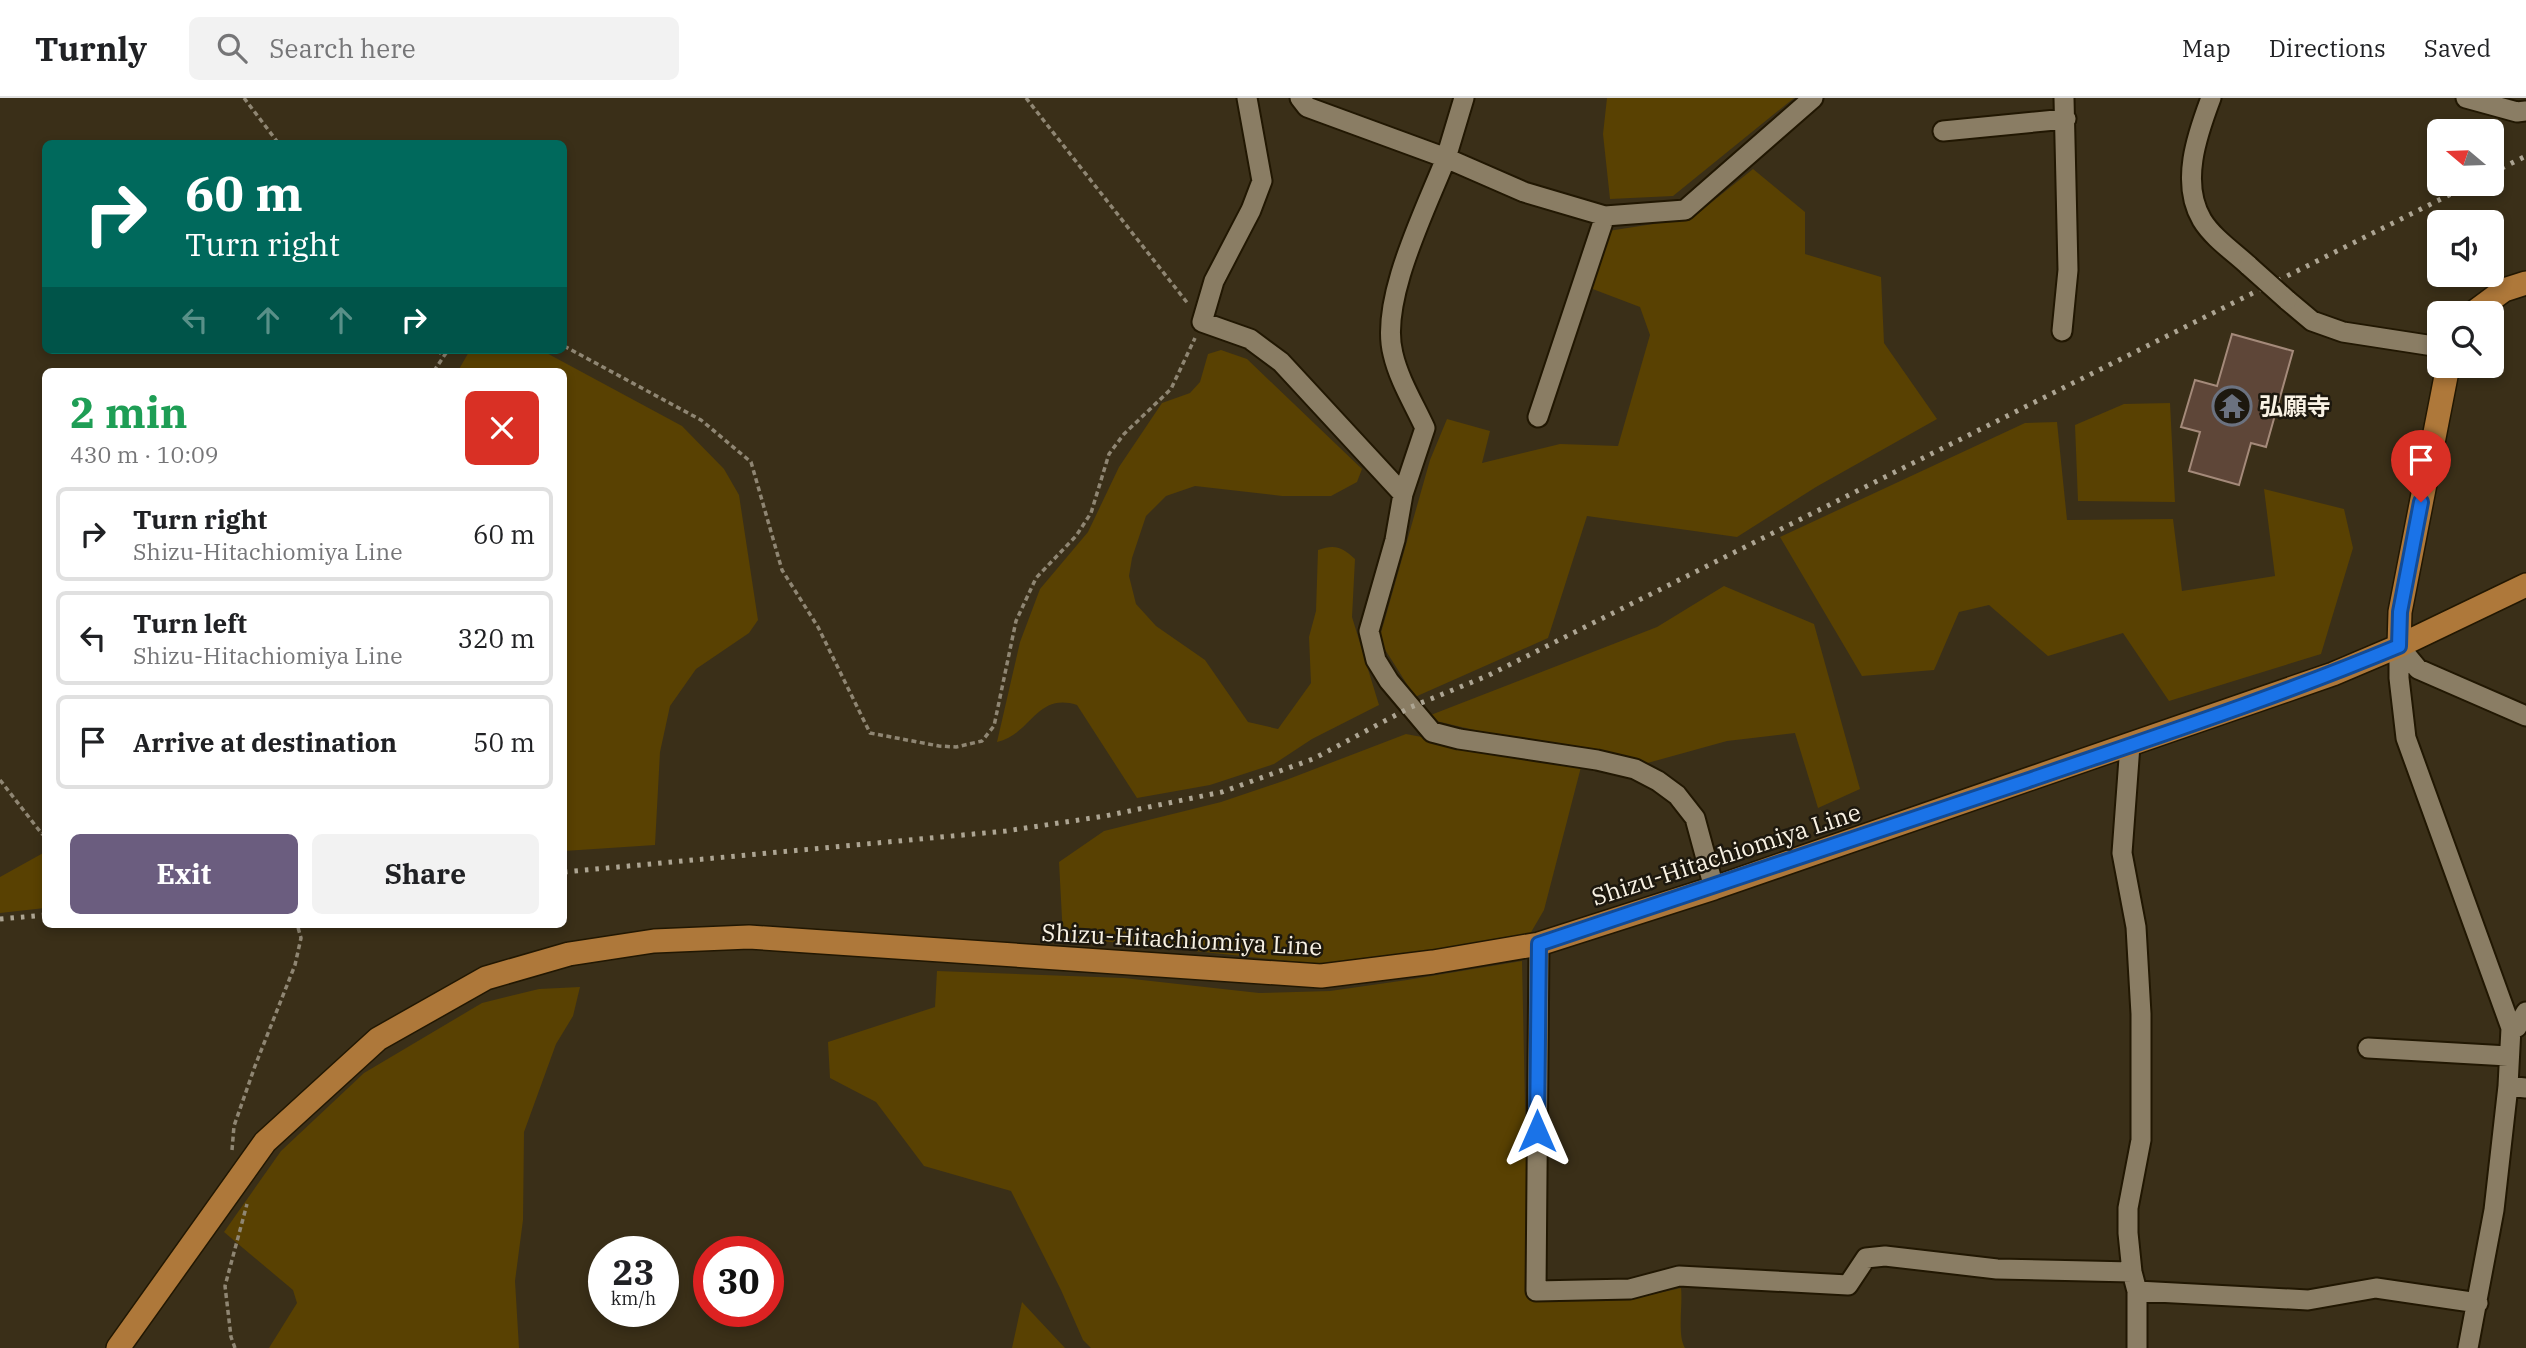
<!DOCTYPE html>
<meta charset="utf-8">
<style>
:root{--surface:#fff;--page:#f2f2f2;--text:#202124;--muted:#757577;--line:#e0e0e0;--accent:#6b5d7f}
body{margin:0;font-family:"IBM Plex Serif","Noto Sans JP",serif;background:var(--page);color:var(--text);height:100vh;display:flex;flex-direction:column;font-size:26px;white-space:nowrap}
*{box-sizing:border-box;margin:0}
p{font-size:23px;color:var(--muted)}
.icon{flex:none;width:38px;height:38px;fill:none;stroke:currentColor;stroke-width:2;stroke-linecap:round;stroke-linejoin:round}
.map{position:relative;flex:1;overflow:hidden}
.details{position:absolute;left:42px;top:270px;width:525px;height:560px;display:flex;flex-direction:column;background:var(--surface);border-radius:10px;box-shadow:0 4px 10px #0003}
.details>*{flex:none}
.top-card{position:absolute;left:42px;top:42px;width:525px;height:214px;border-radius:10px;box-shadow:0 4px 10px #0003;background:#00695c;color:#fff;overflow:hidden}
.needle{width:46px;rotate:289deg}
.tools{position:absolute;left:2427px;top:21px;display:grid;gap:14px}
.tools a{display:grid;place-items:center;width:77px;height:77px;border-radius:10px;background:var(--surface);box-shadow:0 4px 10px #0003;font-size:35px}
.speed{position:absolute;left:588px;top:1138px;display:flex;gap:14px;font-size:35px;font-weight:700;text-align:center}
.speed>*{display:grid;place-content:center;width:91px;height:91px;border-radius:50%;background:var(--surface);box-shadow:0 4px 10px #0003;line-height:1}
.speed small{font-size:18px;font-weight:400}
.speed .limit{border:10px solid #d22;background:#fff;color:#111}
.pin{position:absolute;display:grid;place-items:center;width:60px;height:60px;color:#fff;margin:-72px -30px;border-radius:50% 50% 50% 0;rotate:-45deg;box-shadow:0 0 7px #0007}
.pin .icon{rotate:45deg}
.me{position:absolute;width:77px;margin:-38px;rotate:0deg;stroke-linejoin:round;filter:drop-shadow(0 0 5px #0008)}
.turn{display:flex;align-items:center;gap:24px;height:147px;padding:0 28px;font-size:32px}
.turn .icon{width:91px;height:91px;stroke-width:2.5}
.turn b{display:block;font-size:49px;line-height:60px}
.lanes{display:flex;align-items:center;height:66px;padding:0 28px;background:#0003;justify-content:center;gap:35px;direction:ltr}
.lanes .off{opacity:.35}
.round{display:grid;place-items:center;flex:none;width:74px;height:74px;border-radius:10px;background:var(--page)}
.summary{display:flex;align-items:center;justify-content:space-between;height:119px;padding:0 28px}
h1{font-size:42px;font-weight:700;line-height:52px;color:#1e9e55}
.action{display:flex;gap:14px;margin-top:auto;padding:14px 28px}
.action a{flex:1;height:80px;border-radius:10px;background:var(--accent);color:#fff;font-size:28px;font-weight:700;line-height:80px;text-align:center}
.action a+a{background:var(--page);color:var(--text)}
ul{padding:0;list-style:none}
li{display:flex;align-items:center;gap:21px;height:94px;margin:0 14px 10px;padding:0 14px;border:4px solid var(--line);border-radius:10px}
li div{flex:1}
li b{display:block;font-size:26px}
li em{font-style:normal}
header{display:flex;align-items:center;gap:42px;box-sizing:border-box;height:98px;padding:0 35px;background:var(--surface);border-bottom:2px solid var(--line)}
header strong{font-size:33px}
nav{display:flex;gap:38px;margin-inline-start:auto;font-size:24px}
.search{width:490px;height:63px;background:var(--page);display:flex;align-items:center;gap:18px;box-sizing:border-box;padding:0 24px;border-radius:10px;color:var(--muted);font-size:26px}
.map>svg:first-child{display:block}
.green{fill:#594102}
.building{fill:#5e4638;stroke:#a48a7a;stroke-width:2}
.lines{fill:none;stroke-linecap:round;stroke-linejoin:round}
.minor-casing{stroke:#211702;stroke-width:23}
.major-casing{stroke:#211702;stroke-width:26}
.path{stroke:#8f8673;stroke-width:3.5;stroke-dasharray:5 3.5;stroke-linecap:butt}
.minor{stroke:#8a7d64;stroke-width:19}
.major{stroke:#ae783a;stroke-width:23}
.rail{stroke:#ada593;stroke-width:5;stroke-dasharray:3.5 7;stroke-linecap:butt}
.minor-bridge-casing{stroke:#211702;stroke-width:23;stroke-linecap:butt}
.minor-bridge{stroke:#8a7d64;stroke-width:19}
.route-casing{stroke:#114b97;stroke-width:18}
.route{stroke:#1a73e8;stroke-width:12}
.labels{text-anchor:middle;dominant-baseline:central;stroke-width:5;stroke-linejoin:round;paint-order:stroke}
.poi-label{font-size:24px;font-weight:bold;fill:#f9f2e4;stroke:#1d180e;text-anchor:start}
.street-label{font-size:24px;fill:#f9f2e4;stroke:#1d180e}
</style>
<header>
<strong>Turnly</strong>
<div class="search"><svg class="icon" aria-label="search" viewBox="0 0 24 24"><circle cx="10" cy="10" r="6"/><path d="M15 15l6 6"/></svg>Search here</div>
<nav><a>Map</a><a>Directions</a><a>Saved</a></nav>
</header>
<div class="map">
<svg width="2526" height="1250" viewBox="0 0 2526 1250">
<rect width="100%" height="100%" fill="#3a2f18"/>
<path class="green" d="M1607 0H1794L1673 98 1610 101 1603 36Z
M1753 71 1805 114V156L1881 179 1884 245 1937 321 1816 389 1737 439 1587 418 1548 540 1415 599 1379 542 1430 362 1447 321 1490 333 1482 365 1560 346 1618 348 1650 237 1640 209 1590 190 1608 133 1692 120Z
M470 252H541L682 328 724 371 739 397 758 522 749 535 696 571 670 608 660 654 655 747 564 753V273H458Z
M1221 252 1247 261 1362 371 1357 384 1331 398H1282L1195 388 1166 398 1146 418 1132 460 1129 478 1136 506 1156 528 1205 562 1248 624 1278 631 1311 585 1309 539 1316 513 1318 452C1335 446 1342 449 1355 461L1352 519 1379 607 1312 641 1274 666 1210 687 1137 700 1077 607C1036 594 1032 636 997 644L1020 544 1040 491 1088 434 1119 369 1162 305 1190 295 1200 284 1208 256Z
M2170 305 2175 404 2078 403 2075 327 2124 306Z
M2057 324 2067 422 2173 421 2182 493 2275 478 2264 391 2344 411 2353 450 2321 556 2169 603 2123 535 2048 558 1989 507 1959 514 1934 572 1862 578 1780 439 2025 325Z
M1724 488 1814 526 1860 691 1818 710 1795 635 1727 643 1633 669 1423 620 1657 529Z
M1406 636 1581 669 1544 812 1530 836 1408 856 1316 866 1063 839 1059 764 1104 733 1221 704 1286 682Z
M45 754V810L0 815V779Z
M1522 863 1529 1197 1627 1202 1681 1190C1683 1207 1677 1237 1685 1250H1091L1083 1242 1061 1192 1011 1093 924 1068 876 1004 830 980 828 944 935 909 937 873 1124 880 1259 895 1330 893 1407 882Z
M580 889 573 918 556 946 524 1034 523 1122 515 1183 519 1250H269L297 1205 293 1192 224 1134 281 1053 364 975 482 905 539 891Z
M1022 1204 1065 1250H1012Z"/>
<path class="building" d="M2232 236 2293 253 2266 349 2251 345 2239 387 2189 373 2200 334 2181 329 2195 282 2217 288Z"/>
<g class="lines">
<g class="minor-casing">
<path id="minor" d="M1247 0 1262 83 1251 112 1214 183 1202 224 1250 241 1281 264 1403 396 1395 442 1369 533 1376 562 1389 583 1432 634 1459 641 1597 662 1635 671 1658 683 1677 697 1695 720 1714 790
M1300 0 1307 9 1446 60 1464 0
M2211 0C2197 37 2180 85 2202 122 2213 140 2234 154 2249 168
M2466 0 2517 14 2526 13
M1943 33 2066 21
M2287 202 2312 223 2343 234 2440 249
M2062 233 2068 172 2064 0
M1538 319 1605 118
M1403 396 1425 330C1414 306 1399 282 1393 256 1379 203 1426 111 1446 60L1524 94 1605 118 1685 112 1813 0
M2399 548V580L2406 640 2511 930 2508 988 2494 1112 2468 1250
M2399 548 2418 571 2526 618
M2130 647 2122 755 2136 829 2141 916V1042L2128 1110V1135L2132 1174 2137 1193V1250
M1539 846 1536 1193 1630 1191 1679 1178 1848 1187 1866 1160 1885 1158 1997 1171 2132 1174
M2511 930 2517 929 2526 914
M2368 950 2508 958
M2508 988 2526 990
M2137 1193 2308 1202 2376 1190 2478 1205"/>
</g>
<g class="major-casing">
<path id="major" d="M2473 215 2504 192 2526 185
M2399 548 2400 514 2448 268
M118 1250 265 1044 378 941 486 880 569 856 654 843 749 839 1321 878 1433 864 1539 846 1714 790 2333 576 2399 548 2526 487"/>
</g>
<path class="path" d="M244 0 279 46
M1026 0 1189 207
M564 248 701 322 751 364 782 472 818 529 870 635 939 648 956 649 982 643 994 628 1016 523 1036 480 1076 438 1091 415 1109 356 1124 336 1171 291 1195 240
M438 252 443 258
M434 273 448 252
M0 682 42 736 46 734
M232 1052 234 1028 255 968 295 867 301 840 297 826
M235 1250 231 1239 225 1188 247 1106"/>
<use href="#minor" class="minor"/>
<use href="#major" class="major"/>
<path class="rail" d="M2492 75 2526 58
M564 774 1006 733 1105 718 1222 694 1313 661 1411 609 1487 578 2471 86
M0 821 46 817"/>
<g class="minor-bridge-casing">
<path id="minor-bridge" d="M2249 168 2287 202"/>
</g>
<use href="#minor-bridge" class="minor-bridge"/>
</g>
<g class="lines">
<g class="route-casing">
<path id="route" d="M1537 1033 1539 846C1702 793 1864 738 2026 683 2151 640 2277 599 2399 548L2400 514 2421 404"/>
</g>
<use href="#route" class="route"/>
</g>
<defs>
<g id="temple-ring" transform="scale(2.0125)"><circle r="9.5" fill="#1d180e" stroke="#6b7280" stroke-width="1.5"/><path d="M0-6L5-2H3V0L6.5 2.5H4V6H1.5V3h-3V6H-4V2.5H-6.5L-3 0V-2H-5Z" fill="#6b7280"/></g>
</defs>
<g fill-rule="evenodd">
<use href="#temple-ring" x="2232" y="308"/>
</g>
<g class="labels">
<g class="poi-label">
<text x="2259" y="308">弘願寺</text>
</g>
<g class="street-label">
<text transform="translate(1726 756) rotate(-18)">Shizu-Hitachiomiya Line</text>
<text transform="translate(1182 841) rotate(3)">Shizu-Hitachiomiya Line</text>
</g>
</g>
</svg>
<div class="tools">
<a><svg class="needle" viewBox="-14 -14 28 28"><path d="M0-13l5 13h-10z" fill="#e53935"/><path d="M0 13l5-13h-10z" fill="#757577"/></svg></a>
<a><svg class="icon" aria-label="sound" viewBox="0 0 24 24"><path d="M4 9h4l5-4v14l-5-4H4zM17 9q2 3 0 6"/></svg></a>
<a><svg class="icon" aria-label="search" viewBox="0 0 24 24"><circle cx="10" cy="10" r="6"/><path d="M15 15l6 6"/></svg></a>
</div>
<div class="speed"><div>23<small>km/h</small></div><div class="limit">30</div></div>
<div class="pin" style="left:2421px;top:404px;background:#d93025"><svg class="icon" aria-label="arrive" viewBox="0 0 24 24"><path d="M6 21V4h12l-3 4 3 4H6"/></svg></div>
<svg class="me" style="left:1537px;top:1033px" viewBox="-20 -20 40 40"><path d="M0-17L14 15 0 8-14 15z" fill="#1a73e8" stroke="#fff" stroke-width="4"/></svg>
<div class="top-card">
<div class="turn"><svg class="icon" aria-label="right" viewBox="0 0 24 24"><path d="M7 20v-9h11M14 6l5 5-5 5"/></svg><div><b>60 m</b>Turn right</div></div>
<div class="lanes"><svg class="icon off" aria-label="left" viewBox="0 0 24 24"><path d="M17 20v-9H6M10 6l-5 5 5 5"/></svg><svg class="icon off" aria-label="ahead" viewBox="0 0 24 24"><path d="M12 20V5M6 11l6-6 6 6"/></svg><svg class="icon off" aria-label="ahead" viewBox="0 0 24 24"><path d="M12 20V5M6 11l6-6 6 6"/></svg><svg class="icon" aria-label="right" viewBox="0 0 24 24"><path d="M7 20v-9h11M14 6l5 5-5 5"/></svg></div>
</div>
<section class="details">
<div class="summary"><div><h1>2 min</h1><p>430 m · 10:09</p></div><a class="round" style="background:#d93025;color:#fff"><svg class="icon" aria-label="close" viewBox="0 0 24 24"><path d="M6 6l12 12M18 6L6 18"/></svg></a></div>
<ul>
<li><svg class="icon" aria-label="right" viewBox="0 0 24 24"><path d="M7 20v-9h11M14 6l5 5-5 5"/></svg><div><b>Turn right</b><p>Shizu-Hitachiomiya Line</p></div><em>60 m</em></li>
<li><svg class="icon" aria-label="left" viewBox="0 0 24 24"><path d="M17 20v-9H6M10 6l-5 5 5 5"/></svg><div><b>Turn left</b><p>Shizu-Hitachiomiya Line</p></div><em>320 m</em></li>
<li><svg class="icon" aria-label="arrive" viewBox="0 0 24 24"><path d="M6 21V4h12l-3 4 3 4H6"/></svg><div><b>Arrive at destination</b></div><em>50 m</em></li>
</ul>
<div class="action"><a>Exit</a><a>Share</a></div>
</section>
</div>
